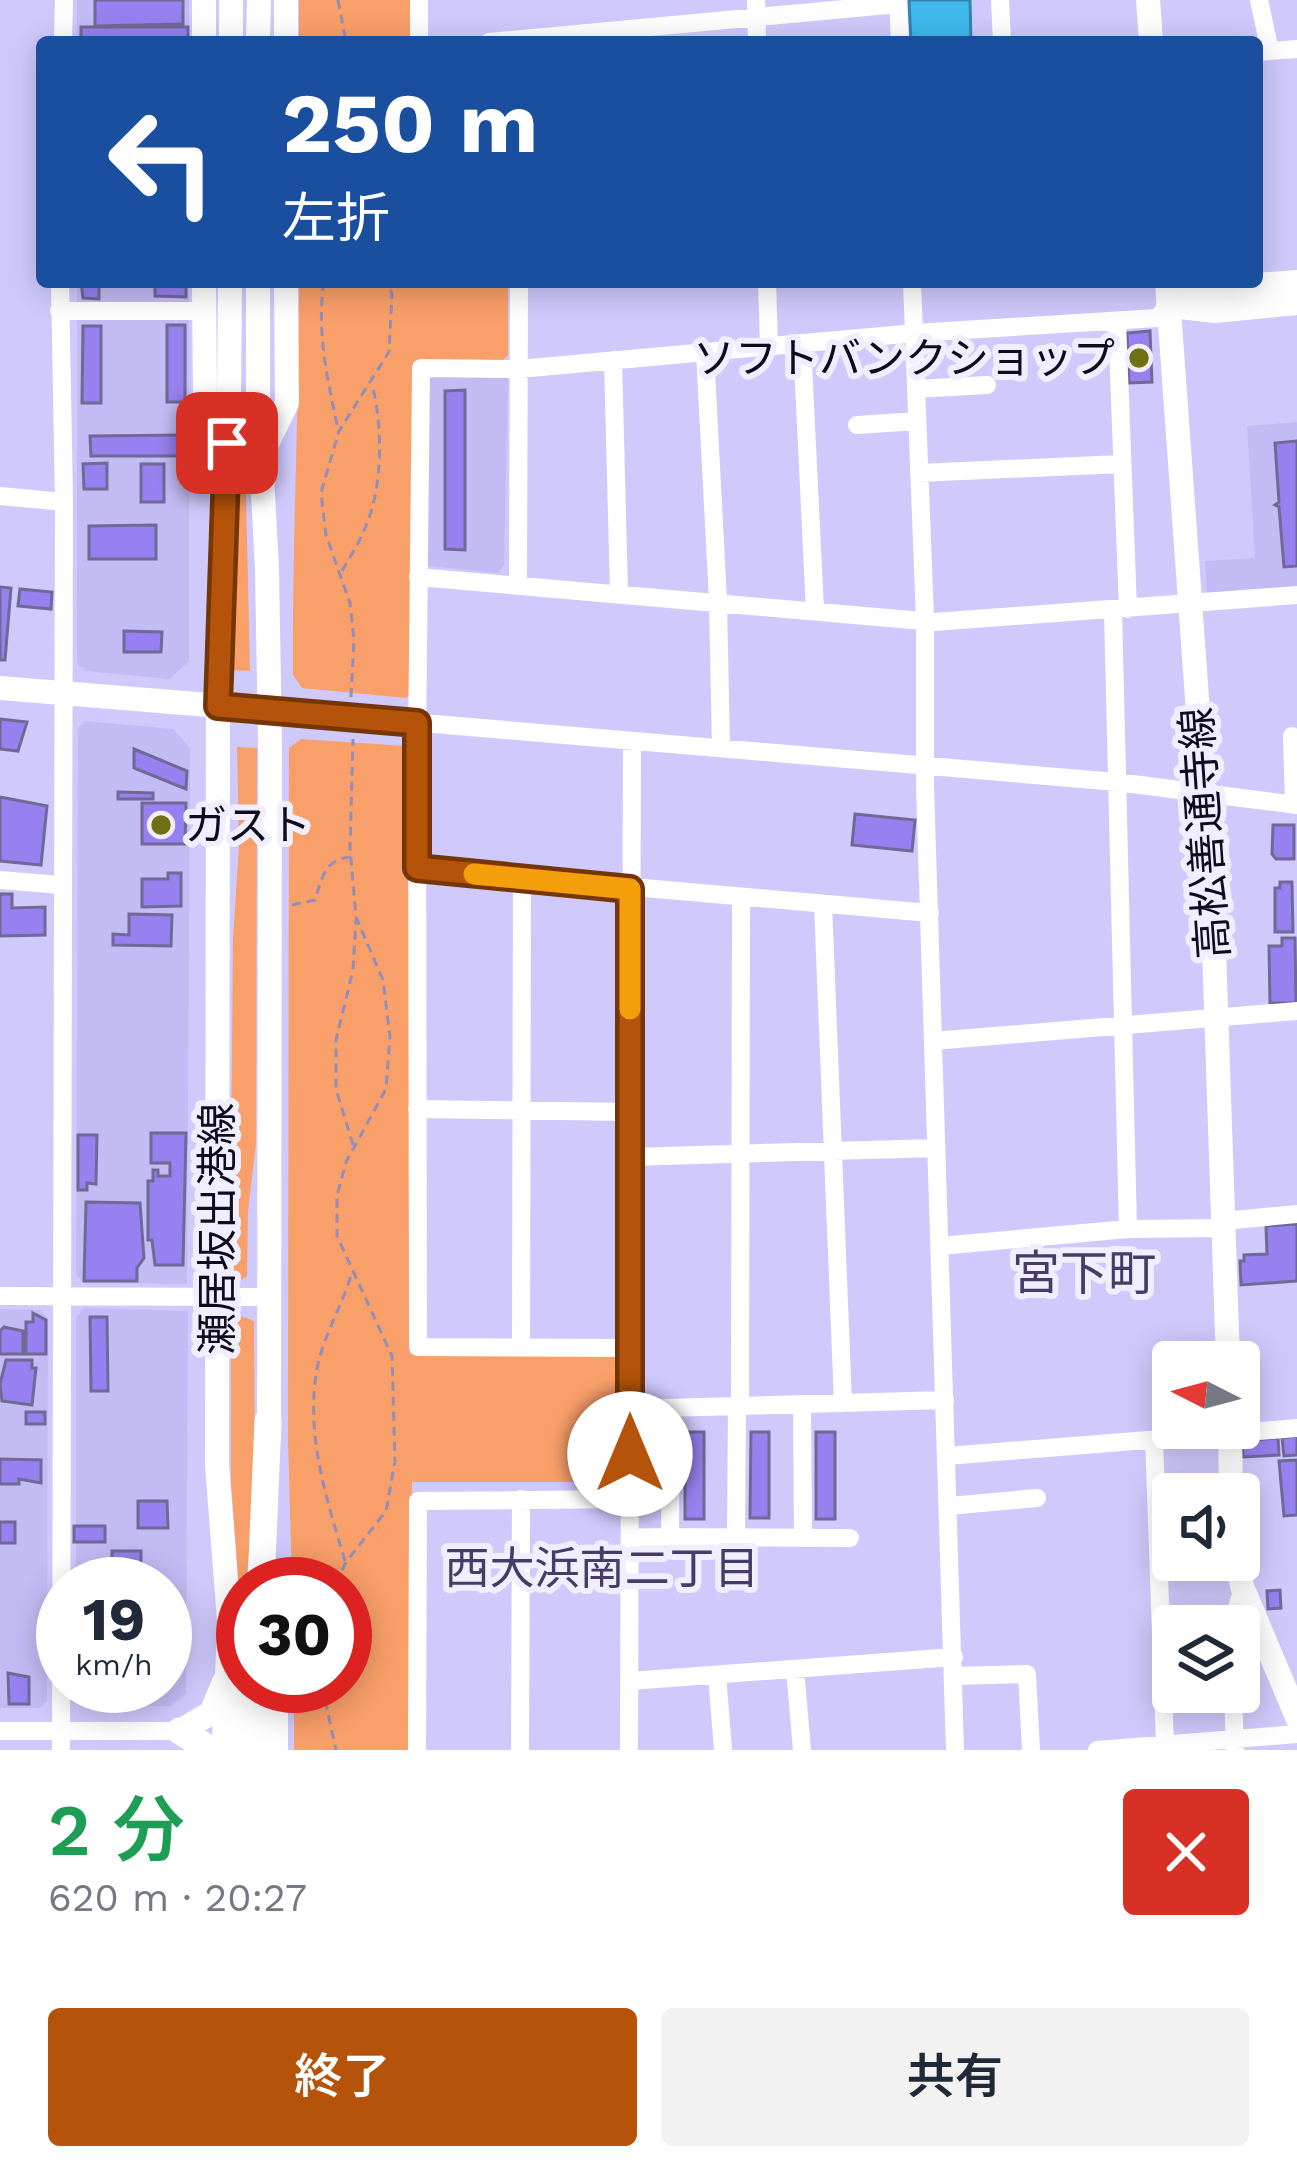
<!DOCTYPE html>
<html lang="ja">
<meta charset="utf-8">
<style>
:root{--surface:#fff;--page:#f2f2f3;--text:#1f2937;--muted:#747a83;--accent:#b45309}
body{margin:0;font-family:"Work Sans","Noto Sans JP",sans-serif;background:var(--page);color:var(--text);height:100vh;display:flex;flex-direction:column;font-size:45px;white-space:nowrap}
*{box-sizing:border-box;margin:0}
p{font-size:39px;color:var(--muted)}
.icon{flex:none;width:66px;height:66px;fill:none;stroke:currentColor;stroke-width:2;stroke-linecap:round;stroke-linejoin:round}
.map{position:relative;height:1750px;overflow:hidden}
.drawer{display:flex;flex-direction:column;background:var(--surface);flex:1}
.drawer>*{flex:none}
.hud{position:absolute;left:36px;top:36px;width:1227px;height:252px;border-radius:12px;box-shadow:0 6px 30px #0003;background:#1a4fa0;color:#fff;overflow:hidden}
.needle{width:78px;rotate:276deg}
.tools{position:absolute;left:1152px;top:1341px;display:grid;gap:24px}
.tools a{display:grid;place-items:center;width:108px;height:108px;border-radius:12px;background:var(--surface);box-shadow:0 6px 30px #0003;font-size:60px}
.speed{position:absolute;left:36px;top:1557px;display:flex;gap:24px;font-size:60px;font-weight:700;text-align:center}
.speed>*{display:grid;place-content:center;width:156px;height:156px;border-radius:50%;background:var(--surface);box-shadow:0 6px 30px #0003;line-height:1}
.speed small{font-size:30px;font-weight:400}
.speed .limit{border:18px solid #d22;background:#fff;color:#111}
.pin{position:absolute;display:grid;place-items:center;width:102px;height:102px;color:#fff;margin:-51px;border-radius:24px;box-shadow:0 6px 18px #0006}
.me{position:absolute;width:132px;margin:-66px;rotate:0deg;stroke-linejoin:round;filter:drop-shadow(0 0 9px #0008)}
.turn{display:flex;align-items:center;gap:42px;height:252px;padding:0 48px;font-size:54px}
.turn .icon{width:156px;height:156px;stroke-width:2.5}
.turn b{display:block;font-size:84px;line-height:102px}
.round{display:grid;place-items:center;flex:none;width:126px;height:126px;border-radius:12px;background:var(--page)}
.summary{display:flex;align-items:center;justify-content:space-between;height:204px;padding:0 48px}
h1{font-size:72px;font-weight:600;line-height:90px;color:#1e9e55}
.primary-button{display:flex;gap:24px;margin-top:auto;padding:24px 48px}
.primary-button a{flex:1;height:138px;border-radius:12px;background:var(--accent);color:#fff;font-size:48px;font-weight:600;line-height:138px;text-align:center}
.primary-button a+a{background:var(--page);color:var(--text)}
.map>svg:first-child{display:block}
.built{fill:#c3bbf4}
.green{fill:#f99f69}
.water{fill:#3fb8ec;stroke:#3184ae;stroke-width:3}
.building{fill:#9780ef;stroke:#706996;stroke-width:3}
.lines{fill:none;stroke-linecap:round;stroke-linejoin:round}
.path{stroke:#948eb6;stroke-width:3;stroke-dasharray:9 6;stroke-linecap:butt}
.minor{stroke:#fff;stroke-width:18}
.major{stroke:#fff;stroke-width:24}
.highway{stroke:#fff;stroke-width:27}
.route-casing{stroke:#753606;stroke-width:30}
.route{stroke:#b45309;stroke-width:21}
.slow{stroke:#f59e0b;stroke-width:21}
.poi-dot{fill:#6e7013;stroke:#f1efff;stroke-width:4.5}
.labels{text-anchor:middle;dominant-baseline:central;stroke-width:12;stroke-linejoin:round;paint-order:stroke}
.poi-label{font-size:42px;fill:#0f0c1d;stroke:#f1efff;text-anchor:end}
.street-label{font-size:42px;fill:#0f0c1d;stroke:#f1efff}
.neighbourhood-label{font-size:45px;fill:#453d67;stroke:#f1efff}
.quarter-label{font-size:48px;fill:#453d67;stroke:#f1efff}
</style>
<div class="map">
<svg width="1297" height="1750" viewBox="0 0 1297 1750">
<rect width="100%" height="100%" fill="#d0c9fc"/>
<path class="built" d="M77 0H189V42H77Z
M77 282H189V661L170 679 85 671 77 663Z
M433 374H504L508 379 504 565 498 573 429 566 424 559 428 380Z
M1297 422V589L1207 596 1205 561 1255 558 1247 426Z
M85 721 173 729 190 748 187 1284 83 1283 76 1275 78 728Z
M84 1308 188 1311 186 1694 170 1706H82L75 1700V1686H165V1584H76V1317Z
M0 1309 40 1310 48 1318 47 1701 40 1708H0Z"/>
<path class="green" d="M299 0H411V42H299Z
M299 282H508V355L503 360 413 362 411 694 406 698 302 688 293 675C292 544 299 413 299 282Z
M244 411 250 671 232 670Z
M301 739 406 746 410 752V1354L612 1355 617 1359V1482H412L408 1750H294V1686H345V1584H292L288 1438 289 748Z
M237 747 257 748 256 1144 248 1211 247 1276 237 1283 230 1276 233 938 239 846Z
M236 1314 254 1321 255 1488 246 1584H243V1641L231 1482V1323Z"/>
<path class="water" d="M909 0H970L971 42H911Z"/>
<path class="building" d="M95 0H183V24L95 26Z
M81 27H188V42H81Z
M81 282H99V299L83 298Z
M155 282H186V297L155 296Z
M167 325H185V402H167Z
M83 326H101V403H82Z
M1150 331 1152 382 1129 383 1127 333Z
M465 390V550L445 549V391Z
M186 435V456H91L90 436Z
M1297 441V566L1284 567 1279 507 1275 505 1279 502 1275 443Z
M107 463V489H84L83 464Z
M141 464H164V502H141Z
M156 525V559H89V526Z
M0 587 11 588 5 660H0Z
M20 589 52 592 51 609 18 606Z
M124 631 162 632 161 652H124Z
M0 719 27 722 18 751 0 749Z
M134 749 187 771 186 789 134 768Z
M118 792 153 793V799H118Z
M0 797 47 806 41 865 0 861Z
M142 803H186L185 844H142Z
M855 814 915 820 912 851 852 845Z
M1273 825H1294V859H1276L1272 854Z
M168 873H181V906L142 907V879H168Z
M1280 882H1292L1293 932H1275V888H1280Z
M0 894H12V908L45 907V935L0 936Z
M129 914 172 915 171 946 113 945V934L129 935Z
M1282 938H1295L1296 1003H1270L1269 946H1282Z
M151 1133H186L183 1265H155L152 1240H148V1181H153V1170H158V1176H170V1163H151Z
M78 1135H97L96 1184 87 1183V1190H78Z
M86 1202 140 1203 144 1258 137 1268V1281H84Z
M1297 1224V1281L1241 1285 1240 1261H1244V1255L1267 1254 1266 1226Z
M33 1313 46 1320V1354H26V1322H33Z
M90 1317H107L108 1391H91Z
M4 1327 23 1331V1354H0V1331Z
M6 1360H32V1368H36L32 1405 2 1401 0 1384Z
M26 1412H45V1424H26Z
M685 1432H704V1519H685Z
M751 1432H769V1518H750Z
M816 1432H835V1519H816Z
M1297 1436V1455L1284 1456 1282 1438Z
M1278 1438 1279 1455 1243 1457 1242 1441Z
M0 1459 41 1460V1483L19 1479V1484H0Z
M1297 1460V1515L1284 1516 1279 1461Z
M138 1501H167L168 1528H138Z
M0 1522H15V1543H0Z
M74 1526H105V1542H74Z
M112 1551H141V1573H112Z
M1280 1590 1281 1608 1268 1609 1267 1591Z
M8 1673 29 1677V1704H9Z"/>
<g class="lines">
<path class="path" d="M338 0 346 42
M324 282C316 331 328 382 338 429
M342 571C350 557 359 543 365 528 383 488 383 426 372 385
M351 697 354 640 350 603 326 535 321 493 339 431 389 352 392 294 387 282
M292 905 315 900C322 879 324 859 351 857
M353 1145 336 1089V1040L353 970 356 919
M345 1561C326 1497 304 1431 318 1364 325 1333 342 1306 351 1275
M336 1584 346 1562 386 1511 395 1461 392 1356 337 1236V1196L346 1162 386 1089 390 1037 383 980 356 917 350 848 353 739
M1257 1676 1244 1677V1671L1257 1670
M322 1686 336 1750"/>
<path class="minor" d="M419 0V42
M756 0 757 42
M898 0 900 42
M1000 0 1002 42
M1259 0 1270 51
M63 42 64 0
M489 42 898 4
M1257 52 1297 49
M60 282 64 502 61 1750
M767 282 769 346
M912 282 925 619V786L955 1750
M59 311H204
M1117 321 1128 609
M802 343 815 610
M705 351 718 601 721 748
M613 360 619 592
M916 389 987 385
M857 425 917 421
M919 473 1122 464
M0 496 64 502
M418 577 934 622 1297 595
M518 585 519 282
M1113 611 1128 1229
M270 710 1117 782 1297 805
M1292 736 1294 805
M417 868 930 913
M0 880 61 885
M823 904 843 1403
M933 1041 1297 1011
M417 1109 630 1112
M630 1157 936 1148
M1223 1221 1297 1214
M940 1246 1128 1229 1223 1228
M0 1296 267 1297
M521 1347 522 878
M630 1348 418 1347 417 744 421 368 519 369 915 333 1157 318 1168 306
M802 1404 803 1538
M740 1406 741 898
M629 1409 945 1400
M1154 1439 1165 1744
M947 1456 1297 1428
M949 1506 1037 1498
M630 1537 850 1538
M670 1537 671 1408
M736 1538 737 1406
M1231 1626 1243 1589
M795 1669 802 1750
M717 1675 723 1750
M955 1676 1027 1674 1031 1750
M630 1681 954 1657
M1233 1692 1235 1750
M0 1731H180
M417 1750 418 1501 630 1499
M520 1750 521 1499
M629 1750 632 741
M1097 1750 1297 1734"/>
<path class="major" d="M286 0V42
M1148 0 1151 42
M204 42V0
M231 42V0
M258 42 259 0
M204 282 205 400 213 483
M230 282 229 401 218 674 217 1465 232 1659
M258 282V401L267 569 270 743 269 1437
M1167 282 1213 920 1228 1362
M1168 306 1213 288 1297 282
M1171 306 1215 311 1297 303
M262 454 287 403 286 282
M0 688 270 710
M1230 1428 1231 1494
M1235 1560 1243 1589 1297 1717
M237 1705 240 1750
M180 1731 211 1713 224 1682
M276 1750V1686"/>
<path class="highway" d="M261 1584 268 1421
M180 1731 211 1750
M225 1750 230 1642
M259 1750 260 1686"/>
</g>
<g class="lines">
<g class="route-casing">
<path id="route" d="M227 443 218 706 417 723V868L630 889V1454"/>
</g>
<use href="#route" class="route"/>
<path class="slow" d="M474 874 630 889V1009"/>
</g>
<g class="poi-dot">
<circle cx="1139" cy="358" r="12"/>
<circle cx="161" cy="825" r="12"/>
</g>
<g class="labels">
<g class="poi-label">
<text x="1115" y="358">ソフトバンクショップ</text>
<text x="185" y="825" text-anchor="start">ガスト</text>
</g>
<g class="street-label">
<text transform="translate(1205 833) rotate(-94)">高松善通寺線</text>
<text transform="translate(217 1229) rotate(-90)">瀬居坂出港線</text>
</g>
<g class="neighbourhood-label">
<text x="602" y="1568">西大浜南二丁目</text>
</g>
<g class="quarter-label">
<text x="1084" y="1273">宮下町</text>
</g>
</g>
</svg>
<div class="tools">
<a><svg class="needle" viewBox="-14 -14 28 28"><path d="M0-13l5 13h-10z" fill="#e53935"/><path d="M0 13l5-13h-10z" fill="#747a83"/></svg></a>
<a><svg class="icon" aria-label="sound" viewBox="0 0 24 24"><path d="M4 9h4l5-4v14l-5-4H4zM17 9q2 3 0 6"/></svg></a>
<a><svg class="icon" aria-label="layers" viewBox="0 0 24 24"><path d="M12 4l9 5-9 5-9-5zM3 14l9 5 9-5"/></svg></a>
</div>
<div class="speed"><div>19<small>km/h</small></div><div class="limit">30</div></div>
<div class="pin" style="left:227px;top:443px;background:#d93025"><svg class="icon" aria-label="arrive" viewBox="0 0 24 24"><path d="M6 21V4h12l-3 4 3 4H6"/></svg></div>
<svg class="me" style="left:630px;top:1454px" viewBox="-20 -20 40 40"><circle r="19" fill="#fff"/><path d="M0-13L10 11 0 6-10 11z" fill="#b45309"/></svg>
<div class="hud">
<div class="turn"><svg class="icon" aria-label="left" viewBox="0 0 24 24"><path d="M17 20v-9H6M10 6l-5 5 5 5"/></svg><div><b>250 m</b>左折</div></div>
</div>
</div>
<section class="drawer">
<div class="summary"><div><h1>2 分</h1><p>620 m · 20:27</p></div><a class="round" style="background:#d93025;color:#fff"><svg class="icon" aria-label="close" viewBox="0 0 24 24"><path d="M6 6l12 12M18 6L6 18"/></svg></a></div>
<div class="primary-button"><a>終了</a><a>共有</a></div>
</section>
